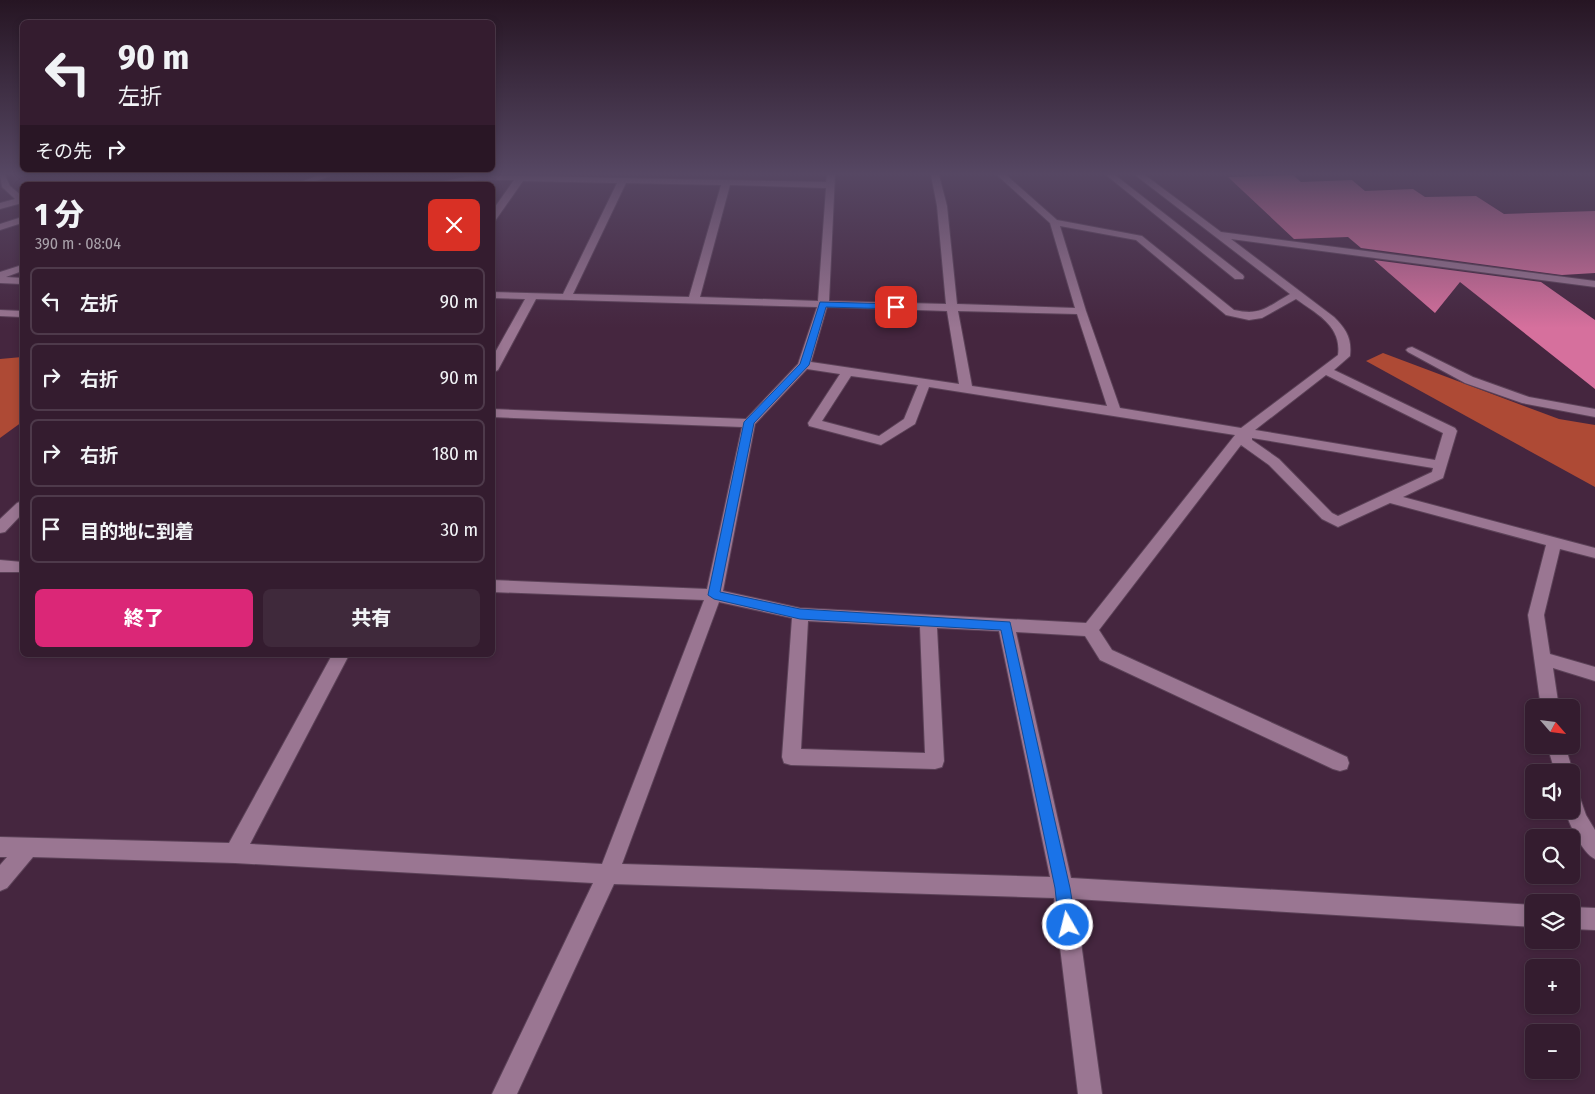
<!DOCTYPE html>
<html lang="ja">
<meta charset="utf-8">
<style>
:root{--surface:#341c2f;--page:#3f293b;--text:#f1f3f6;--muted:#a9a1aa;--line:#4e3a4b;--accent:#db2777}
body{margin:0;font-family:"Fira Sans Condensed","Noto Sans JP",sans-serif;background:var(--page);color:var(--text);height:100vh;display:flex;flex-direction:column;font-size:19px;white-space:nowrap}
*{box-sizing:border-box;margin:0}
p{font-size:16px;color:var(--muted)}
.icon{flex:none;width:28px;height:28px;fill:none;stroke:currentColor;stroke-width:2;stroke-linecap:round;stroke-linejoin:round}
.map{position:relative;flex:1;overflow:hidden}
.sheet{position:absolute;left:20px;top:182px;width:475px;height:475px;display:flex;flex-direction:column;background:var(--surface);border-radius:8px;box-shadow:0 2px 8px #0003,0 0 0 1px var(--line)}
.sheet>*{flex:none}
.top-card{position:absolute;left:20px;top:20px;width:475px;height:152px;border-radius:8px;box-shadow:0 2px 8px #0003,0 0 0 1px var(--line);background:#341c2f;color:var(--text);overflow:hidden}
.needle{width:32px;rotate:118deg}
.buttons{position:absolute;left:1525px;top:699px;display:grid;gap:10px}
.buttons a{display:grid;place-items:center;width:55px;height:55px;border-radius:8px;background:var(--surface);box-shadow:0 2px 8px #0003,0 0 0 1px var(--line);font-size:25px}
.pin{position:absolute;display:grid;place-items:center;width:42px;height:42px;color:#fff;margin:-21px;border-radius:10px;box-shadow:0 2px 8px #0006}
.me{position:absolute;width:55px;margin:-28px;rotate:352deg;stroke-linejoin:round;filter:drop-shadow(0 0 4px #0008)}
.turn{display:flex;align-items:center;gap:18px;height:105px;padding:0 15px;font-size:22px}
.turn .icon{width:65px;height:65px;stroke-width:2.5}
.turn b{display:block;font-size:35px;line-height:42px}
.then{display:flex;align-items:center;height:48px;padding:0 15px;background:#0003;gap:10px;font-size:19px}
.round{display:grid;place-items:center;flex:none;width:52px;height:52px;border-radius:8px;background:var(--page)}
.head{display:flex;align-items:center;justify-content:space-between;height:85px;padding:0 15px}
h1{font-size:30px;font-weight:800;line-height:38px}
.button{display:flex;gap:10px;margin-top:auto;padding:10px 15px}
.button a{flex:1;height:58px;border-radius:8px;background:var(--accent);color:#fff;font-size:20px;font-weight:800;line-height:58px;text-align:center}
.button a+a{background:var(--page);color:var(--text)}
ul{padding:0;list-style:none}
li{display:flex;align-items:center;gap:15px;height:68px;margin:0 10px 8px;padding:0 5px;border:2px solid var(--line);border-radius:8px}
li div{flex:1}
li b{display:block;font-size:19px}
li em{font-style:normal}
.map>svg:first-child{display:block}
.forest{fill:#ae4a35}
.building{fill:#d6709d}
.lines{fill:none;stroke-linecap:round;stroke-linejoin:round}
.minor-casing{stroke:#5c4258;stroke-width:2}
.minor{fill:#9a7692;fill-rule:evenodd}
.route{fill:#1a73e8;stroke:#114b97}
</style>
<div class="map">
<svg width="1595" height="1094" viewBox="0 0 1595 1094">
<rect width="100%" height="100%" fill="#45263f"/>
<path class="forest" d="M1383 353 1559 419 1595 425V487L1366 361Z
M22 357V422L0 438V359Z"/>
<path class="building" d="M1293 175 1301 182 1352 180 1365 191 1413 189 1425 197 1476 196 1504 214 1595 211V273L1562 275 1361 248 1348 237 1294 239 1228 177Z
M1374 260 1541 282 1595 320V389L1460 282 1435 313Z"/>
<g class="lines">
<g class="minor-casing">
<path id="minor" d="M0 175H5L10 186 22 196V203L0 209V203L15 199 2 187Z
M320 175H333L305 185H292Z
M476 175 826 182 827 175H835L829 301 946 304 937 206 931 175H939L947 206 957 304 1075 308 1050 223 997 175H1006L1057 220 1142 236 1234 310C1261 316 1267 307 1290 294L1135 175H1145L1221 232 1595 281V287L1231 239 1334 317C1346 329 1352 338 1350 356L1334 370 1455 428 1457 431 1443 478 1403 497 1595 548V558L1560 549 1544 615 1550 654 1595 667V681L1553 668 1559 708H1541L1528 615 1546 545 1390 503 1338 527 1322 519 1269 465 1241 445 1099 630 1112 650 1347 757 1349 763 1347 769 1340 771 1333 769 1100 660 1085 636 1016 632 1071 878 1534 905V927L1075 899 1102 1094H1078L1054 898 614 884 517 1094H492L593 883 235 863 33 857 7 888 0 891V865L7 857H0V837L229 843 332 655H349L250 844 602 864 704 600 492 592V580L707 589 742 427 492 417V409L746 419 798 364 817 307 536 299 498 370 492 373V358L525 299 492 298V292L563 294 617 183 523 181 495 221 492 222V211L514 180H479L452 185H435L439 182ZM626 183 721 185 689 297 573 294ZM730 185 826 188 818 301 700 297ZM1060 226 1136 240 1226 315 1249 320 1262 318 1296 299C1317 314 1342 326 1338 355L1241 428 1120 408 1086 311ZM827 307 947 311 959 384 811 362ZM958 311 1077 314 1107 406 972 386ZM807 369 840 374 808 423 809 426 881 445 915 424 929 387 1235 435 1086 623 800 608 723 591 755 424ZM1326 375 1443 433 1435 460 1255 430ZM851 376 918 385 904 419 879 436 822 421ZM1252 438 1433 468 1432 472 1338 516 1332 513 1279 459 1252 440ZM719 602 792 618 782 757 784 763 791 765 935 769 942 767 944 761 937 628 999 631 1050 877 622 864ZM808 621 920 627 925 753 801 749Z
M1106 175H1115L1243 275 1244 277 1243 279H1235Z
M22 217V223L0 230V224Z
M22 265V271L6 277 22 278V284L0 283V272Z
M0 310 22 311V317L0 316Z
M1412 347 1473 377 1529 397 1595 409V417L1522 403 1465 383 1408 352 1406 350 1408 348Z
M22 501V514L5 532 0 533V519L17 503Z
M0 560 22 562V572H0Z
M1547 745H1565L1573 772 1571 777V772H1555Z
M1571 789 1578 792 1586 815 1595 830V859C1582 853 1569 824 1565 810H1571Z
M1571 907 1595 908V930L1571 929Z"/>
</g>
<use href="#minor" class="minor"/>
</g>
<linearGradient id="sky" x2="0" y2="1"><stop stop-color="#261523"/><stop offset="0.53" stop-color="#564763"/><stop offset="1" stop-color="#564763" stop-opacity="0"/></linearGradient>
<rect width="1595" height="328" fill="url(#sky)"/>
<path class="route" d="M820 302 896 304 901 307 896 309 826 307 809 365 754 423 720 592 800 609 1010 622 1070 888 1076 925 1073 931 1068 933 1062 931 1059 925 1055 888 1001 630 800 619 714 599 708 595 744 422 800 364Z"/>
</svg>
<div class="buttons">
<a><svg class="needle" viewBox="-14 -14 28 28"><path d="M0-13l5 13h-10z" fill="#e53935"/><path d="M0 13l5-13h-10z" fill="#a9a1aa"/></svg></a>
<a><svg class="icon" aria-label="sound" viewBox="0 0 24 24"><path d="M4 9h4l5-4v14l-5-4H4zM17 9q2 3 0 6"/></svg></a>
<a><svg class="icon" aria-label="search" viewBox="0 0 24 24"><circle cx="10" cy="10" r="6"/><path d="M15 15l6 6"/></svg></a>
<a><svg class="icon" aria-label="layers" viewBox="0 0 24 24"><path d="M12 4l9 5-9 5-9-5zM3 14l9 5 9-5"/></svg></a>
<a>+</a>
<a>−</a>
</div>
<div class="pin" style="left:896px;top:307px;background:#d93025"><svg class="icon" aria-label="arrive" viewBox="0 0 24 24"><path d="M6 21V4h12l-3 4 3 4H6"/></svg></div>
<svg class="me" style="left:1068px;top:925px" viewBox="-20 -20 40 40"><circle r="17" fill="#1a73e8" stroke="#fff" stroke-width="3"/><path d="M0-11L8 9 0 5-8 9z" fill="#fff"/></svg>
<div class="top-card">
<div class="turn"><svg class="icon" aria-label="left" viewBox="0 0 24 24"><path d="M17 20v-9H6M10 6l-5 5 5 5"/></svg><div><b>90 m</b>左折</div></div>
<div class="then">その先<svg class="icon" aria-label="right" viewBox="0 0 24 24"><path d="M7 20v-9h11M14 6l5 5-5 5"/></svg></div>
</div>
<section class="sheet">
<div class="head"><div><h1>1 分</h1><p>390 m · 08:04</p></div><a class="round" style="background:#d93025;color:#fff"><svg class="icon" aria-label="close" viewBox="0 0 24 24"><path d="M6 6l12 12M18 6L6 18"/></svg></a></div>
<ul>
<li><svg class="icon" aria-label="left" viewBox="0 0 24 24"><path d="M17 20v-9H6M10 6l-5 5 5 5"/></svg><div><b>左折</b></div><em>90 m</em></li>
<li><svg class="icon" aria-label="right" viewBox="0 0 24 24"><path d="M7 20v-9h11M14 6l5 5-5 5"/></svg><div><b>右折</b></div><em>90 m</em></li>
<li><svg class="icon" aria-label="right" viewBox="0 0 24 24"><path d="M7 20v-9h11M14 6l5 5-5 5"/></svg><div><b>右折</b></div><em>180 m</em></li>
<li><svg class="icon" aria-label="arrive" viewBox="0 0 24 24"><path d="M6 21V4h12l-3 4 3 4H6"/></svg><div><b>目的地に到着</b></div><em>30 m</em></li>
</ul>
<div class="button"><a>終了</a><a>共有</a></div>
</section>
</div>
